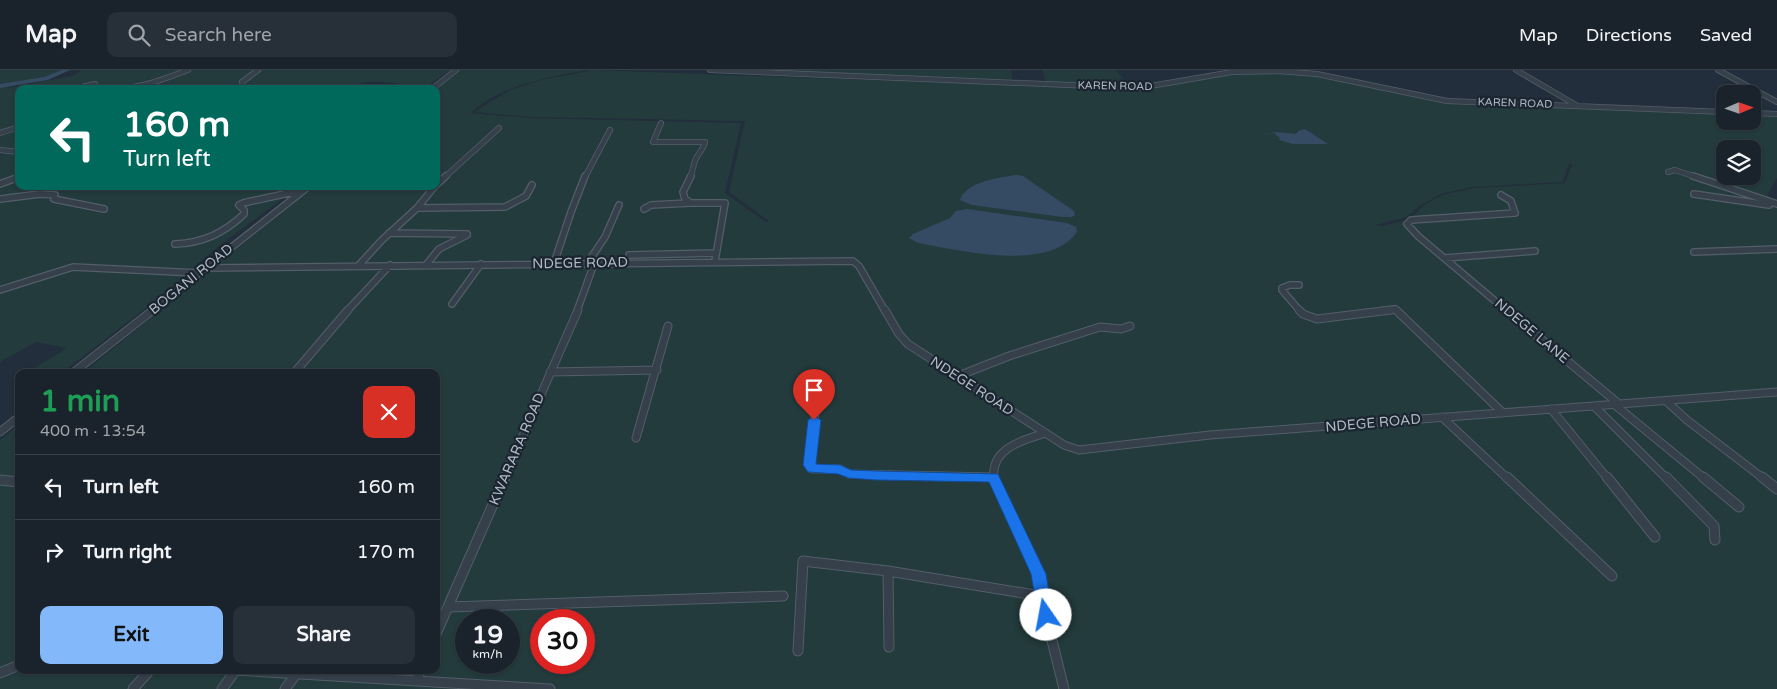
<!DOCTYPE html>
<meta charset="utf-8">
<style>
:root{--surface:#1a222c;--page:#272f38;--text:#f1f3f6;--muted:#9fa4a9;--line:#383f48;--accent:#83b9fa}
body{margin:0;font-family:"Varela Round",sans-serif;background:var(--page);color:var(--text);height:100vh;display:flex;flex-direction:column;font-size:19px;white-space:nowrap}
*{box-sizing:border-box;margin:0}
p{font-size:16px;color:var(--muted)}
.icon{flex:none;width:28px;height:28px;fill:none;stroke:currentColor;stroke-width:2;stroke-linecap:round;stroke-linejoin:round}
.map{position:relative;flex:1;overflow:hidden}
.drawer{position:absolute;left:15px;top:299px;width:425px;height:305px;display:flex;flex-direction:column;background:var(--surface);border-radius:10px;box-shadow:0 1px 4px #0004,0 0 0 1px var(--line)}
.drawer>*{flex:none}
.banner{position:absolute;left:15px;top:15px;width:425px;height:105px;border-radius:10px;box-shadow:0 1px 4px #0004,0 0 0 1px var(--line);background:#00695c;color:#fff;overflow:hidden}
.needle{width:32px;rotate:88deg}
.tools{position:absolute;left:1716px;top:15px;display:grid;gap:10px}
.tools a{display:grid;place-items:center;width:45px;height:45px;border-radius:10px;background:var(--surface);box-shadow:0 1px 4px #0004,0 0 0 1px var(--line);font-size:25px}
.speed{position:absolute;left:455px;top:539px;display:flex;gap:10px;font-size:25px;font-weight:700;text-align:center}
.speed>*{display:grid;place-content:center;width:65px;height:65px;border-radius:50%;background:var(--surface);box-shadow:0 1px 4px #0004,0 0 0 1px var(--line);line-height:1}
.speed small{font-size:12px;font-weight:400}
.speed .limit{border:8px solid #d22;background:#fff;color:#111}
.pin{position:absolute;display:grid;place-items:center;width:42px;height:42px;color:#fff;margin:-51px -21px;border-radius:50% 50% 50% 0;rotate:-45deg;box-shadow:0 0 5px #0007}
.pin .icon{rotate:45deg}
.me{position:absolute;width:55px;margin:-28px;rotate:348deg;stroke-linejoin:round;filter:drop-shadow(0 0 4px #0008)}
.turn{display:flex;align-items:center;gap:18px;height:105px;padding:0 25px;font-size:22px}
.turn .icon{width:65px;height:65px;stroke-width:2.5}
.turn b{display:block;font-size:35px;line-height:42px}
.round{display:grid;place-items:center;flex:none;width:52px;height:52px;border-radius:10px;background:var(--page)}
.head{display:flex;align-items:center;justify-content:space-between;height:85px;padding:0 25px}
h1{font-size:30px;font-weight:700;line-height:38px;color:#1e9e55}
.button{display:flex;gap:10px;margin-top:auto;padding:10px 25px}
.button a{flex:1;height:58px;border-radius:10px;background:var(--accent);color:#111;font-size:20px;font-weight:700;line-height:58px;text-align:center}
.button a+a{background:var(--page);color:var(--text)}
ul{padding:0;list-style:none}
li{display:flex;align-items:center;gap:15px;height:65px;padding:0 25px;border-top:1px solid var(--line)}
li div{flex:1}
li b{display:block;font-size:19px}
li em{font-style:normal}
header{display:flex;align-items:center;gap:30px;box-sizing:border-box;height:70px;padding:0 25px;background:var(--surface);border-bottom:1px solid var(--line)}
header strong{font-size:24px}
nav{display:flex;gap:28px;margin-inline-start:auto;font-size:18px}
.search{width:350px;height:45px;background:var(--page);display:flex;align-items:center;gap:12px;box-sizing:border-box;padding:0 18px;border-radius:10px;color:var(--muted);font-size:19px}
.map>svg:first-child{display:block}
.green{fill:#233b3c;fill-rule:evenodd}
.water{fill:#354b63}
.lines{fill:none;stroke-linecap:round;stroke-linejoin:round}
.river{fill:#354b63;fill-rule:evenodd}
.minor-far3-casing{stroke:#535e69;stroke-width:6}
.minor-far2-casing{stroke:#535e69;stroke-width:8}
.minor-far1-casing{stroke:#535e69;stroke-width:9}
.minor-casing{stroke:#535e69;stroke-width:11}
.minor-far3{stroke:#35404b;stroke-width:4.5}
.minor-far2{stroke:#35404b;stroke-width:5.5}
.minor-far1{stroke:#35404b;stroke-width:7}
.minor{stroke:#35404b;stroke-width:9}
.route{fill:#1a73e8;stroke:#114b97}
.labels{text-anchor:middle;dominant-baseline:central;stroke-width:4.5;stroke-linejoin:round;paint-order:stroke}
.far-street-label{font-size:11px;fill:#b0bbc7;stroke:#1b2530}
.street-label{font-size:14px;fill:#b0bbc7;stroke:#1b2530}
</style>
<header>
<strong>Map</strong>
<div class="search"><svg class="icon" aria-label="search" viewBox="0 0 24 24"><circle cx="10" cy="10" r="6"/><path d="M15 15l6 6"/></svg>Search here</div>
<nav><a>Map</a><a>Directions</a><a>Saved</a></nav>
</header>
<div class="map">
<svg width="1777" height="619" viewBox="0 0 1777 619">
<rect width="100%" height="100%" fill="#222e3b"/>
<path class="green" d="M0 0H73L2 19 73 6 81 0H450L425 18C401 15 368 5 347 19H19V116H300L215 179 168 221 63 302H28L67 278 36 272 0 292Z
M459 0H587C547 8 502 14 471 43L531 48 741 53 725 123 766 152 769 151 729 122 745 51 532 47 474 42 510 20 541 10 594 0 1147 20 1225 4 1262 2 1317 6 1441 31 1504 42 1449 32 1725 45V51H1752L1753 46 1777 47V108L1767 125 1777 133V619H0V370L19 355V600H436V302H84L315 116H436V19ZM1725 79H1752V106H1725ZM1569 94H1572L1565 113 1474 118 1442 125 1424 135 1410 149 1382 156 1375 155 1407 147 1421 135 1441 124 1472 117 1563 112ZM466 550H509V592H466ZM541 550H584V592H541Z
M738 0H1011L1012 10 1046 12 1042 0H1115L1130 15Z"/>
<path class="water" d="M1305 59 1328 74H1293L1279 70 1280 68 1274 63 1261 65 1276 62 1296 64 1298 61Z
M1016 105 1023 106 1074 141 1075 145 1072 147H1062L972 135 960 130C967 111 998 108 1016 105Z
M967 139 1067 153 1076 157 1077 162C1049 203 958 180 918 173L909 168 913 164 950 148 956 141Z"/>
<g class="lines">
<path class="river" d="M62 0H70L48 10 0 18V14L44 7Z"/>
<g class="minor-far3-casing">
<path id="minor-far3" d="M710 0 1139 18 1232 2 1278 1 1317 4 1447 31 1725 42
M1516 0 1576 35
M1718 0 1777 32
M242 12 258 0
M95 14 88 18 82 17Z
M113 19C141 18 162 10 188 0
M432 19 456 0
M1752 43 1777 44
M661 53 653 72H705C704 79 697 84 695 91 693 97 693 101 690 107
M0 63 19 57
M0 80 19 82
M1668 102 1675 100 1696 107
M445 107 499 58
M585 107 610 60"/>
</g>
<g class="minor-far2-casing">
<path id="minor-far2" d="M691 106 683 122 685 129 691 133H725L715 191
M1693 106 1777 134
M0 114 19 107
M436 115 446 106
M435 116 417 138 505 137 526 126 532 115
M1694 124 1769 135
M1501 125 1511 131 1515 143 1411 150 1407 154 1418 166 1507 241
M0 129 40 124 55 125 54 129 104 139
M644 139 651 135 690 133
M389 163 467 164
M175 174C203 173 224 163 244 144V140L239 135 243 133 303 120
M1694 182 1777 179
M629 185 716 183
M1445 188 1535 181
M554 193 571 142 585 106
M359 195 382 170 417 138
M426 195 439 179 467 165
M205 198 853 191 859 196 885 241
M1299 215H1290L1282 218V220L1300 241
M0 220 73 197 198 203
M452 234 481 194
M151 241 309 116
M347 241 390 195
M577 241 595 191 591 188 605 167 619 135
M1381 241 1395 239 1397 241"/>
</g>
<g class="minor-far1-casing">
<path id="minor-far1" d="M885 240 899 264 908 274 1064 375 1079 380 1210 365 1777 322
M1299 240 1303 244 1317 249 1391 240
M1396 240 1503 343
M1506 240 1619 334
M74 302 153 240
M295 302 348 240
M550 302 657 300
M958 306 1009 286 1100 257 1121 259 1130 256
M1666 331 1687 350 1764 409
M816 335 809 395 812 399H840L849 404 993 407
M1615 335 1705 409
M1594 336 1667 409
M1551 339 1608 409
M1442 347 1508 409
M0 362 19 347
M636 368 668 256
M504 409 578 240
M994 409C990 378 1023 370 1046 363"/>
</g>
<g class="minor-casing">
<path id="minor" d="M993 407 1038 504 1041 526 1064 619
M1507 407 1612 506
M1607 407 1655 467
M1666 407 1714 456 1715 470
M1703 407 1739 437
M1762 407 1777 419
M0 410 19 412
M448 537 783 526
M436 564 505 407
M889 577 888 501 1041 526
M798 581 803 491 888 501
M234 600 550 619
M0 603 19 595
M416 611 421 600
M133 619 150 600
M222 619 236 600
M285 619 297 603"/>
</g>
<use href="#minor-far3" class="minor-far3"/>
<use href="#minor-far2" class="minor-far2"/>
<use href="#minor-far1" class="minor-far1"/>
<use href="#minor" class="minor"/>
</g>
<path class="route" d="M814 346 821 350 816 394 840 395 851 400 876 401 998 404 1046 504 1053 545 1051 549 1046 551 1040 549 1038 545 1031 504 989 412 876 410 849 408 838 404 808 402 803 395 808 350Z"/>
<g class="labels">
<g class="far-street-label">
<text transform="translate(1115 16) rotate(1)">KAREN ROAD</text>
<text transform="translate(1515 33) rotate(2)">KAREN ROAD</text>
</g>
<g class="street-label">
<text transform="translate(580 193) rotate(-1)">NDEGE ROAD</text>
<text transform="translate(191 209) rotate(-39)">BOGANI ROAD</text>
<text transform="translate(1532 261) rotate(40)">NDEGE LANE</text>
<text transform="translate(972 316) rotate(33)">NDEGE ROAD</text>
<text transform="translate(1373 353) rotate(-5)">NDEGE ROAD</text>
<text transform="translate(517 379) rotate(-67)">KWARARA ROAD</text>
</g>
</g>
</svg>
<div class="tools">
<a><svg class="needle" viewBox="-14 -14 28 28"><path d="M0-13l5 13h-10z" fill="#e53935"/><path d="M0 13l5-13h-10z" fill="#9fa4a9"/></svg></a>
<a><svg class="icon" aria-label="layers" viewBox="0 0 24 24"><path d="M12 4l9 5-9 5-9-5zM3 14l9 5 9-5"/></svg></a>
</div>
<div class="speed"><div>19<small>km/h</small></div><div class="limit">30</div></div>
<div class="pin" style="left:814px;top:350px;background:#d93025"><svg class="icon" aria-label="arrive" viewBox="0 0 24 24"><path d="M6 21V4h12l-3 4 3 4H6"/></svg></div>
<svg class="me" style="left:1046px;top:545px" viewBox="-20 -20 40 40"><circle r="19" fill="#fff"/><path d="M0-13L10 11 0 6-10 11z" fill="#1a73e8"/></svg>
<div class="banner">
<div class="turn"><svg class="icon" aria-label="left" viewBox="0 0 24 24"><path d="M17 20v-9H6M10 6l-5 5 5 5"/></svg><div><b>160 m</b>Turn left</div></div>
</div>
<section class="drawer">
<div class="head"><div><h1>1 min</h1><p>400 m · 13:54</p></div><a class="round" style="background:#d93025;color:#fff"><svg class="icon" aria-label="close" viewBox="0 0 24 24"><path d="M6 6l12 12M18 6L6 18"/></svg></a></div>
<ul>
<li><svg class="icon" aria-label="left" viewBox="0 0 24 24"><path d="M17 20v-9H6M10 6l-5 5 5 5"/></svg><div><b>Turn left</b></div><em>160 m</em></li>
<li><svg class="icon" aria-label="right" viewBox="0 0 24 24"><path d="M7 20v-9h11M14 6l5 5-5 5"/></svg><div><b>Turn right</b></div><em>170 m</em></li>
</ul>
<div class="button"><a>Exit</a><a>Share</a></div>
</section>
</div>
